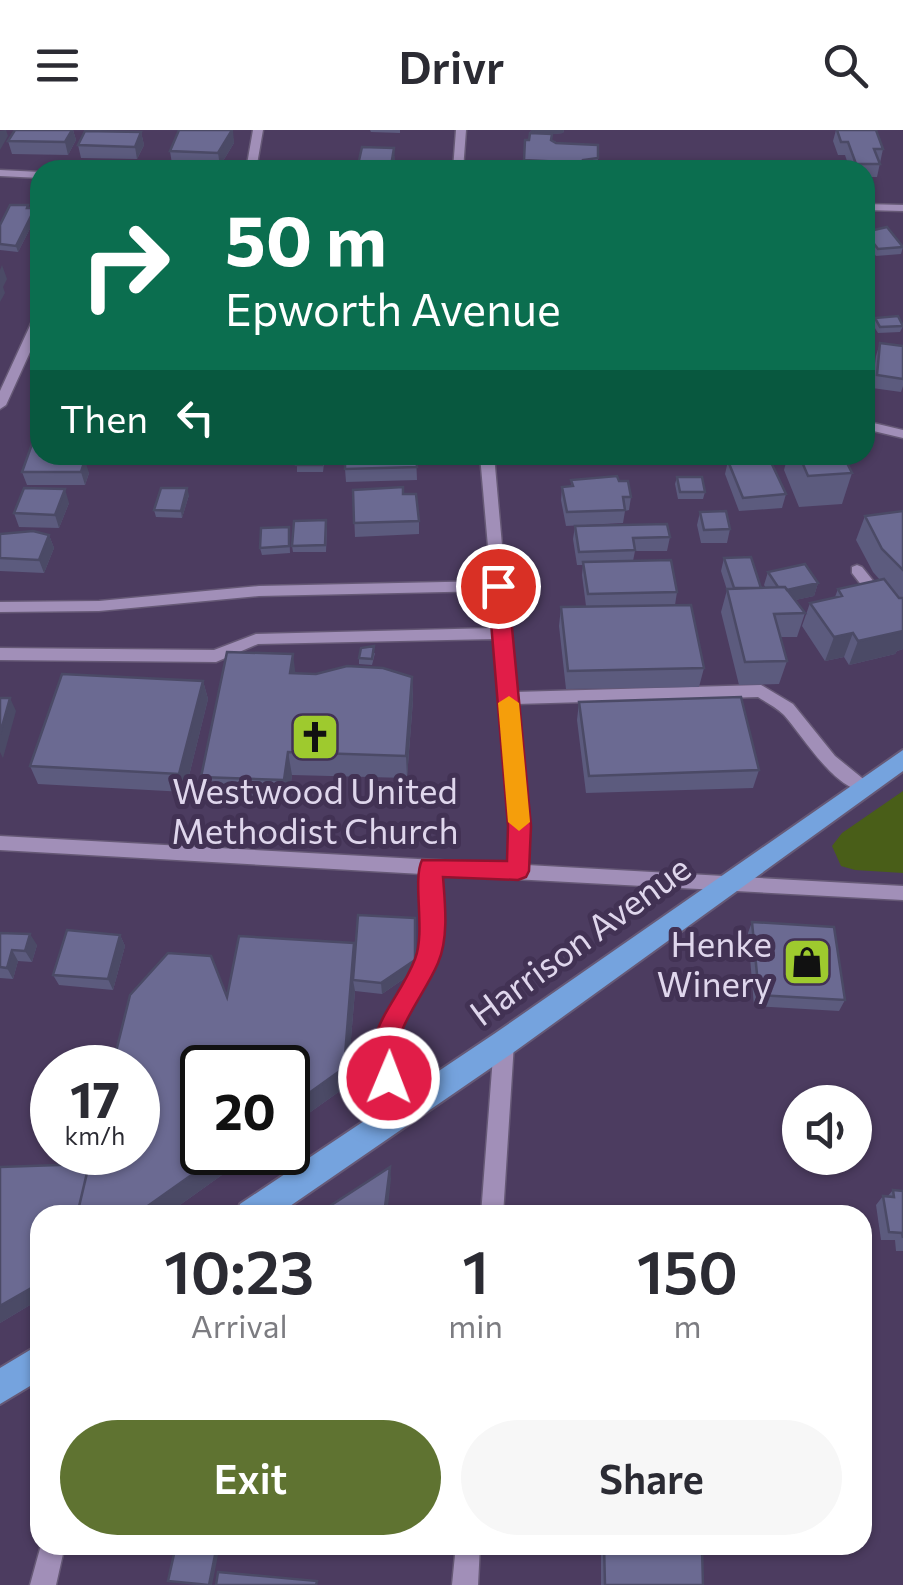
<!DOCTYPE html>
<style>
:root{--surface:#fff;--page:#f7f7f7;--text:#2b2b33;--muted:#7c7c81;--accent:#5f7331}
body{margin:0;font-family:Commissioner,sans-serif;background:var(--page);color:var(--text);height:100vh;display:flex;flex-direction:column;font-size:38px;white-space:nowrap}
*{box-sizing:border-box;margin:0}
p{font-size:32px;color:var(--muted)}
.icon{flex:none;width:55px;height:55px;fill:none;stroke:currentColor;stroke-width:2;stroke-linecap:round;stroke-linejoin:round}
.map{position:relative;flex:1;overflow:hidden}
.sheet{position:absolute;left:30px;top:1075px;width:842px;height:350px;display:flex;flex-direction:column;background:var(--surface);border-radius:30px;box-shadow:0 2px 8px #0004}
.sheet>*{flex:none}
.hud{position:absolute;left:30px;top:30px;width:845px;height:305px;border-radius:30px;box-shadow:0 2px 8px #0004;background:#0b6e4f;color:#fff;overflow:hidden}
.controls{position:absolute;left:782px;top:955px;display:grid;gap:20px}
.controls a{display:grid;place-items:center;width:90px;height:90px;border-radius:50%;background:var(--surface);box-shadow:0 2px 8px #0004;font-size:50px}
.speed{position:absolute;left:30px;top:915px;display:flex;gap:20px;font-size:50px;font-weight:700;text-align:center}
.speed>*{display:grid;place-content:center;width:130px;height:130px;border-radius:50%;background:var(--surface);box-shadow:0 2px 8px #0004;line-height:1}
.speed small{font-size:25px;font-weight:400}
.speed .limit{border:5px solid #111;border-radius:15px;background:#fff;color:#111}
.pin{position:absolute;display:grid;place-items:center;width:85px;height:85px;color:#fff;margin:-42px;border:5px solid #fff;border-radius:50%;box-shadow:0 2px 10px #0007}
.me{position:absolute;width:110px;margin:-55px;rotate:1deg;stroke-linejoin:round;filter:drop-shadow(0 0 8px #0008)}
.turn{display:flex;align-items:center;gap:35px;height:210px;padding:0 30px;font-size:45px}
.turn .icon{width:130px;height:130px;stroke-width:2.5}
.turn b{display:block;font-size:70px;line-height:85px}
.then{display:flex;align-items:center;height:95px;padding:0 30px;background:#0003;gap:20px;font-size:38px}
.eta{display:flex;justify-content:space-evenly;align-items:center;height:170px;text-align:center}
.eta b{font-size:60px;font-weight:600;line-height:70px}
.action{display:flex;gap:20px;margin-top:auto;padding:20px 30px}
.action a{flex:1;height:115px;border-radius:60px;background:var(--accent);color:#fff;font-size:40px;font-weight:600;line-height:115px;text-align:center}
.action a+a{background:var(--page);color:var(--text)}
header{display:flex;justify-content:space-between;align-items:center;height:130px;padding:0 30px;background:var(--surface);font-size:45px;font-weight:600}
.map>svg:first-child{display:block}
.green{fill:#495e18}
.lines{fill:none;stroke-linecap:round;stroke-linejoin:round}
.minor-casing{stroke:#665976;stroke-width:3}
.major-casing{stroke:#665976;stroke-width:4}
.minor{fill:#a18fb8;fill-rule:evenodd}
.major{fill:#75a3de;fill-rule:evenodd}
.wall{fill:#5c5b7e}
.shaded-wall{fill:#4b4a66}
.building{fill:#6b6a92;stroke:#4b4a66;stroke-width:2.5}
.route{fill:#e11d48;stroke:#92132f;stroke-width:2.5}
.slow{fill:#f59e0b}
.labels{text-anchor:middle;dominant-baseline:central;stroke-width:10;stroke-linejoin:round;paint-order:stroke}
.poi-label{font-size:35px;fill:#dfd6ec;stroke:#423254}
.street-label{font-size:35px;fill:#dfd6ec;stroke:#423254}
</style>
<header><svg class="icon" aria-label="menu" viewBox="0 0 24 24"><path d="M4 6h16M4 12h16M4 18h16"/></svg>Drivr<svg class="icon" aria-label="search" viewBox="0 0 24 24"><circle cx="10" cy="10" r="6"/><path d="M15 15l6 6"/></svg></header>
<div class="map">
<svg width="903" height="1455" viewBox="0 0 903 1455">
<rect width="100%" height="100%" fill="#4c3c60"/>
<path class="green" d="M903 661V743L855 740 841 736 832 716 842 703Z"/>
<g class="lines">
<g class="minor-casing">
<path id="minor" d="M253 0H263L256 40H246Z
M456 0H466L463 40H453Z
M0 40 40 42V48L0 46Z
M865 74 903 75V81L865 80Z
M40 183V200L6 275 0 279V261L34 187Z
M865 291 903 300V308L865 299Z
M480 325H494L515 562 761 555 793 574 835 626 872 656 870 661C838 666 803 606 784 585 777 578 767 573 758 567L516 574 528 696 527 735 903 756V770L440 745C442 770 445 797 439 822 431 852 400 886 396 914 393 937 405 960 413 981L410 988 403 991 396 988C378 946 368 918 393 877 403 860 415 841 420 821 427 796 424 769 422 744L0 720V706L509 734 510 696 495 509 258 514 216 532 0 530V518L214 520 256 504 494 498 491 461 259 466 99 481 0 482V472L99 471 259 456 491 451Z
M857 435 862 437 903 488V503L898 502 852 443V437Z
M504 904 511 907 514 913 503 1085H481L494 913 497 907Z
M41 1415H65L56 1455H30Z
M456 1415H480L478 1455H452Z"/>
</g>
<g class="major-casing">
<path id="major" d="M903 620V641L514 922 277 1085H236L240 1074 494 904Z
M40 1214V1250L0 1274V1238Z"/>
</g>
<use href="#minor" class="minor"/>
<use href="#major" class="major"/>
</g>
<path class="wall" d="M15 0H73L76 10 68 25 12 24 8 11Z
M370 0H400V3L371 2Z
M531 0H564L563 3 552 4 551 10 598 28 597 40H523L524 30Z
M836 0H876L883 19 877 47H865V40H850L845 25H838L833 11Z
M141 2 144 15 137 29 81 28 78 15Z
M232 2 234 13 220 36 172 34 170 21Z
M394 18 393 40H358V35Z
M29 78H35L37 85 18 122 0 120V95Z
M865 101 903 117 901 124 876 126 865 111Z
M875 188 903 196 900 202 878 203 873 195Z
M880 213 903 216V256L901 262 872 258 876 226Z
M297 325H325L323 342H297Z
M416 325 417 350 346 352 345 339Z
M676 325H700V327L676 326Z
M788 325H843L852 343 842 374 799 377 784 340Z
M81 328 80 330 89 343 85 355H27L22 342Z
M728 331 786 364 782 378 739 381 725 344Z
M677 347 705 362 703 369H678L675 354Z
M571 350 619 351 631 367 629 380 625 381 623 393 566 396 561 370 562 357 571 356Z
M353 360 403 364 419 391V404L355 407Z
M189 365 182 388 156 387 154 380Z
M69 373 59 398 19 397 14 383Z
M903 381V519L897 521 895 524 849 535 844 527 825 531 802 496 810 473 835 467 838 459 880 450 873 442 856 410 865 386Z
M700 382 730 399 727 413H701L697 395Z
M575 396 670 407 667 421H635L633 431 677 462 675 475 704 538 699 557 566 559 559 496 561 477 586 476 582 445 583 435H577L573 409Z
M289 397 290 423 262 425 260 418Z
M327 397 326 422H293L292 416Z
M0 404 49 405 54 418 44 443 0 441Z
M724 428 761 458H766L764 455 768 442 818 453 814 466 795 470 805 483 797 507H781L787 531 779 554 739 555 721 482 727 460 721 441Z
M375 523 372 535 359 534V528Z
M296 544 412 547 413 570 407 648 292 645 288 672 207 669 201 647Z
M203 551 208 569 185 662 38 654 30 636Z
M579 572 759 640 753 658 586 663 577 590Z
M752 792 845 870 839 881 754 876 748 803Z
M0 803 37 815 32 832 18 831 13 849 0 848Z
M120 805 125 816 113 860 59 855 53 845Z
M354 813 355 821 415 841 382 864 355 861 347 956 288 998V938L202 1022H254L166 1085H40V1169L0 1193V1037L89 1034 227 867Z
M893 1060 903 1061V1121H896L895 1110H881L876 1075 883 1066 887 1067Z
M601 1415H656L703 1455H601Z"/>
<path class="shaded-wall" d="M6 0 8 6 0 20V1Z
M72 0H73L76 10 68 25 65 12Z
M227 0H233L234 13 220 36 218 23Z
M531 0H564L563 3 531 7Z
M141 2 144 15 137 29 135 17Z
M394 18 395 30 393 40H391Z
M35 78 37 85 18 122 16 116Z
M2 135 7 149 3 157 5 163 0 172V140Z
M85 330 89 343 85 355 81 342Z
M187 358 189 365 182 388 181 381Z
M65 359 69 373 59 398 55 385Z
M49 405 54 418 44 443 39 430Z
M818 453 814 466 777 474 781 461Z
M903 500V519L897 521 895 524 849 535 858 511Z
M853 503 844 527 825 531 834 507Z
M293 524 296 548 290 543Z
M412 547 413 570 407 648 406 626Z
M203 551 208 569 185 662 179 644Z
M10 568 16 581 3 628 0 622V604Z
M288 622 292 645 288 672 284 650Z
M415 788V841L382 864 381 853Z
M30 804 37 815 32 832 25 821Z
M120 805 125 816 113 860 108 849Z
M354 813 357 833 353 850 355 861 347 956 288 998V978Z
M12 820 18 831 13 849 7 838Z
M224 1022H254L166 1085H135Z
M390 1037 391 1049 387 1085H384Z
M40 1153V1169L0 1193V1176Z
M217 1415H220L212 1455H209Z"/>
<path class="building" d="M15 0H72L65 12 8 11Z
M179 0H232L218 23 170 21Z
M837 0H876L883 19H874L880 34H856L848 12H841Z
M85 1 141 2 135 17 78 15Z
M530 3 552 4 551 10 556 13 598 15V28L583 30V33L524 30 525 10H529Z
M362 17 394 18 391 36 358 35Z
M732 37H744L745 40H733Z
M10 75H28L27 78H35L16 116 0 114V95Z
M887 97 903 117 878 119 865 102Z
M898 186 903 196 880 197 875 188Z
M880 213 903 216V249L877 245Z
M32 314H40V325H73L72 330H85L81 342H22Z
M297 325H323L322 335H296Z
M345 325H416L417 337 345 339Z
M799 325H843L852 343 808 346Z
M769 328 786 364 743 368 728 331Z
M617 346 619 351H628L631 367H623L625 380 567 382 562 357 573 356 571 350Z
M677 347H702L705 362H680Z
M403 357V364H416L419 391 354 393 353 360Z
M24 358 65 359 55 385 14 383Z
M161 358H187L181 381 154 380Z
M726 381 730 399 704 400 700 382Z
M903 381V440L882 419 865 386Z
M326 390 325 415 292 416 294 391Z
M667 394 670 407 633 408 635 420 579 422 575 396Z
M289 397V416L260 418 261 398Z
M33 401 49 405 39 430 0 428V404Z
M751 427 761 458H734L724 428Z
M671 430 677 462 588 464 583 432Z
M805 434 818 453 787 460 785 457H778L768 442Z
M884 449 899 468H903V501L858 511 853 503 834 507 810 473 842 466 838 459Z
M785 457 805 483 774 484 787 531 745 532 727 459Z
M691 475 704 538 568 541 561 477Z
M374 516 372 529 359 528 361 518Z
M227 522 293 524 290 543 316 544 347 536 383 538 412 547 406 626 288 622 284 650 201 647Z
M62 544 203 551 179 644 30 636Z
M741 567 759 640 589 646 579 572Z
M0 568H10L0 604Z
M358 785 415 788V830L381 853 353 850Z
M752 792 834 797 845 870 759 865Z
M67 800 120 805 108 849 53 845Z
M0 803 30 804 25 821 12 820 7 838 0 837Z
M239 806 354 813 344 938 288 978V938H202V1022H224L135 1085H77L92 1022H138V938H112L130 865 168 823 211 826 227 867Z
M89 1034 77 1085H40V1153L0 1176V1037Z
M390 1037 384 1085H316Z
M893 1060 903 1061V1108L902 1103 889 1102 883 1066 894 1067Z
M176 1415H217L209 1455 168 1451Z
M604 1415H656L702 1418 703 1455H605Z
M218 1442 317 1451 316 1455H216Z"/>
<path class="route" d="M498 449 508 456 531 696 529 741 526 747 518 750 443 747C445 773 449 808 438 833 427 859 406 884 398 911 394 928 405 942 398 957L389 960 380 957C356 903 397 876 415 829 426 801 412 751 422 730L507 731 508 696 488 456Z"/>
<path class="slow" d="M509 566 519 573 530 692 519 701 508 692 498 573Z"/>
<defs>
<g id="church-square" transform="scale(2.5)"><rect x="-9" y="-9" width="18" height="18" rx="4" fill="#9eca2e" stroke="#423254"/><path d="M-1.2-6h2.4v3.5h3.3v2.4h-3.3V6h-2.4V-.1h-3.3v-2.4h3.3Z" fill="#111"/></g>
<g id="shop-square" transform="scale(2.5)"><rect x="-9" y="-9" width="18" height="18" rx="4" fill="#9eca2e" stroke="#423254"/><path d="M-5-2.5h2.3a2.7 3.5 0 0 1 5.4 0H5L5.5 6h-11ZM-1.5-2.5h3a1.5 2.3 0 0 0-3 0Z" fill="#111"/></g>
</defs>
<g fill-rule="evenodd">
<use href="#church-square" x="315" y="607"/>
<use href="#shop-square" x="807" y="832"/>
</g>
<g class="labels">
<g class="poi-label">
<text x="315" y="659">Westwood United<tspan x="315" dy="40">Methodist Church</tspan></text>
<text x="772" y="812" text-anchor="end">Henke<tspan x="772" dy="40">Winery</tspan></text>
</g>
<g class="street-label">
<text transform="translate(579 809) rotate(-36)">Harrison Avenue</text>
</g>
</g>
</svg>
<div class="controls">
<a><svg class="icon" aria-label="sound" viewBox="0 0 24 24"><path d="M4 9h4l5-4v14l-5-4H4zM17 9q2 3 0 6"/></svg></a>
</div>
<div class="speed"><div>17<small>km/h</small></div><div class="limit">20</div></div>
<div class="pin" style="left:498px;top:456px;background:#d93025"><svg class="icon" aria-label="arrive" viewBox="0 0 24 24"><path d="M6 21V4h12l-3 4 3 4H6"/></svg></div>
<svg class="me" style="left:389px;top:948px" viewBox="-20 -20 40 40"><circle r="17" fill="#e11d48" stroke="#fff" stroke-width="3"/><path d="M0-11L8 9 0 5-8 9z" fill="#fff"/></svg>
<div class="hud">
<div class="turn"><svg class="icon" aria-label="right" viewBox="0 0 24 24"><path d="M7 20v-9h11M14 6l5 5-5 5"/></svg><div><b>50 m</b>Epworth Avenue</div></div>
<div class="then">Then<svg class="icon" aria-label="left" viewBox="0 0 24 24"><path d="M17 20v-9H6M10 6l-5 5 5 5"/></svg></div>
</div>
<section class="sheet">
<div class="eta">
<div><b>10:23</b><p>Arrival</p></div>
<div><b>1</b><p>min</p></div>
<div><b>150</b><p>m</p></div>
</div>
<div class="action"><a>Exit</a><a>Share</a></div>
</section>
</div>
